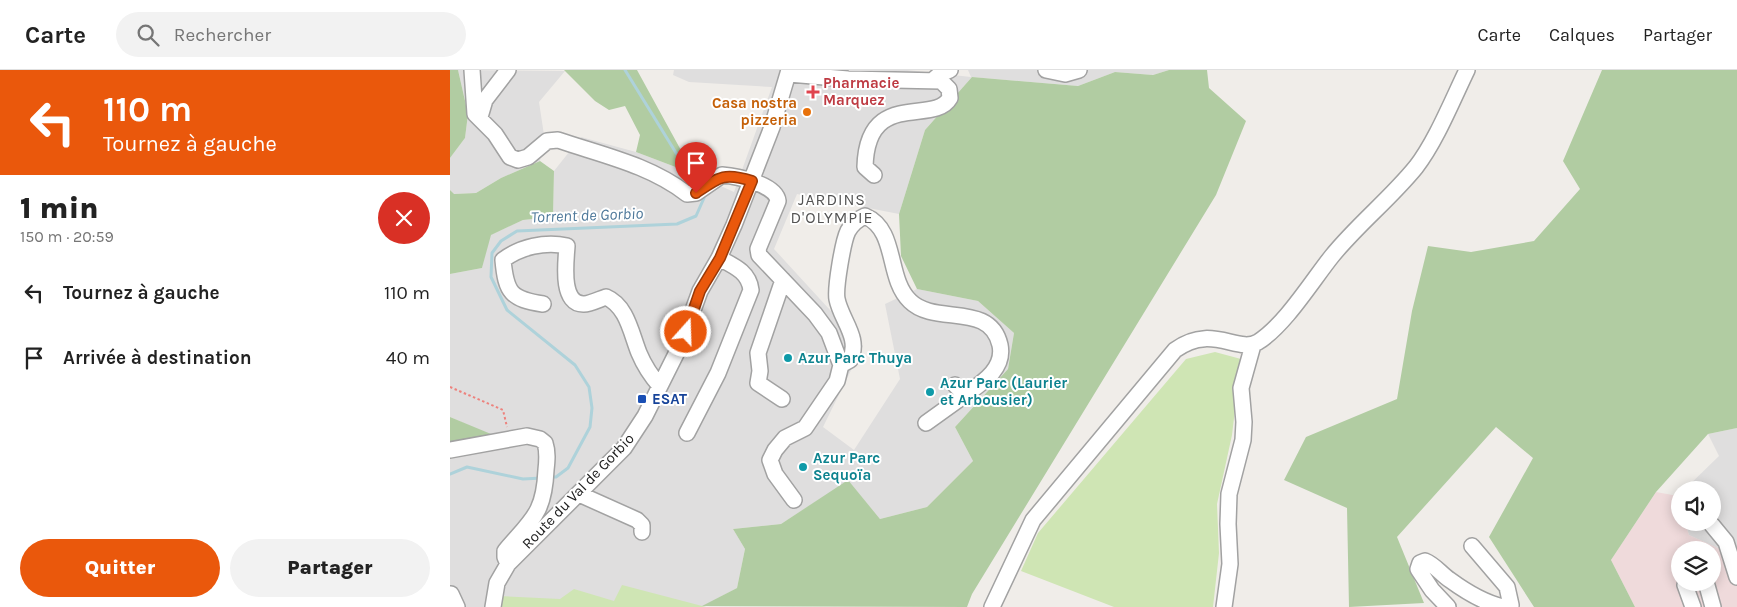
<!DOCTYPE html>
<html lang="fr">
<meta charset="utf-8">
<style>
:root{--surface:#fff;--page:#f2f2f2;--text:#222;--muted:#767676;--line:#e0e0e0;--accent:#ea580c}
body{margin:0;font-family:Karla,sans-serif;background:var(--page);color:var(--text);height:100vh;display:flex;flex-direction:column;font-size:19px;white-space:nowrap}
*{box-sizing:border-box;margin:0}
p{font-size:16px;color:var(--muted)}
.icon{flex:none;width:28px;height:28px;fill:none;stroke:currentColor;stroke-width:2;stroke-linecap:round;stroke-linejoin:round}
.map{position:relative;flex:1;overflow:hidden}
.panel{display:flex;flex-direction:column;background:var(--surface);width:450px}
.panel>*{flex:none}
.top-card{background:#ea580c;color:#fff;overflow:hidden}
.fabs{position:absolute;left:1221px;top:411px;display:grid;gap:10px}
.fabs a{display:grid;place-items:center;width:50px;height:50px;border-radius:50%;background:var(--surface);box-shadow:0 2px 12px #0003;font-size:25px}
.pin{position:absolute;display:grid;place-items:center;width:42px;height:42px;color:#fff;margin:-51px -21px;border-radius:50% 50% 50% 0;rotate:-45deg;box-shadow:0 0 5px #0007}
.pin .icon{rotate:45deg}
.me{position:absolute;width:55px;margin:-28px;rotate:20deg;stroke-linejoin:round;filter:drop-shadow(0 0 4px #0008)}
.turn{display:flex;align-items:center;gap:18px;height:105px;padding:0 20px;font-size:22px}
.turn .icon{width:65px;height:65px;stroke-width:2.5}
.turn b{display:block;font-size:35px;line-height:42px}
.round{display:grid;place-items:center;flex:none;width:52px;height:52px;border-radius:26px;background:var(--page)}
.summary{display:flex;align-items:center;justify-content:space-between;height:85px;padding:0 20px}
h1{font-size:30px;font-weight:800;line-height:38px}
.cta{display:flex;gap:10px;margin-top:auto;padding:10px 20px}
.cta a{flex:1;height:58px;border-radius:30px;background:var(--accent);color:#fff;font-size:20px;font-weight:800;line-height:58px;text-align:center}
.cta a+a{background:var(--page);color:var(--text)}
ul{padding:0;list-style:none}
li{display:flex;align-items:center;gap:15px;height:65px;padding:0 20px}
li div{flex:1}
li b{display:block;font-size:19px}
li em{font-style:normal}
header{display:flex;align-items:center;gap:30px;box-sizing:border-box;height:70px;padding:0 25px;background:var(--surface);border-bottom:1px solid var(--line)}
header strong{font-size:24px}
nav{display:flex;gap:28px;margin-inline-start:auto;font-size:18px}
.search{width:350px;height:45px;background:var(--page);display:flex;align-items:center;gap:12px;box-sizing:border-box;padding:0 18px;border-radius:28px;color:var(--muted);font-size:19px}
main{display:flex;flex:1;min-height:0}
.map>svg:first-child{display:block}
.residential{fill:#dfdede}
.commercial{fill:#efdadb;fill-rule:evenodd}
.grass{fill:#cfe5b4}
.forest{fill:#b1cca2}
.lines{fill:none;stroke-linecap:round;stroke-linejoin:round}
.stream{stroke:#aed2da;stroke-width:3}
.minor-casing{stroke:#a2a2a2;stroke-width:18}
.path{stroke:#ed827d;stroke-width:2;stroke-dasharray:2.5 2.5;stroke-linecap:butt}
.minor{stroke:#fff;stroke-width:15}
.route-casing{stroke:#983908;stroke-width:12}
.route{stroke:#ea580c;stroke-width:9}
.health-dot{fill:#e0444e;stroke:#fff;stroke-width:2}
.food-dot{fill:#e8710a;stroke:#fff;stroke-width:2}
.culture-dot{fill:#0f9aa8;stroke:#fff;stroke-width:2}
.transit-dot{fill:#1a4fb4;stroke:#fff;stroke-width:2}
.labels{text-anchor:middle;dominant-baseline:central;stroke-width:4;stroke-linejoin:round;paint-order:stroke}
.health-label{font-size:15px;font-weight:bold;fill:#be3a42;stroke:#fff;text-anchor:start}
.food-label{font-size:15px;font-weight:bold;fill:#c56008;stroke:#fff;text-anchor:end}
.culture-label{font-size:15px;font-weight:bold;fill:#0d838f;stroke:#fff;text-anchor:start}
.transit-label{font-size:15px;font-weight:bold;fill:#164399;stroke:#fff;text-anchor:start}
.street-label{font-size:15px;fill:#212121;stroke:#fff}
.neighbourhood-label{font-size:16px;letter-spacing:1px;fill:#545454;stroke:#fff}
.water-label{font-size:16px;font-style:italic;fill:#4e789a;stroke:#fff}
</style>
<header>
<strong>Carte</strong>
<div class="search"><svg class="icon" aria-label="search" viewBox="0 0 24 24"><circle cx="10" cy="10" r="6"/><path d="M15 15l6 6"/></svg>Rechercher</div>
<nav><a>Carte</a><a>Calques</a><a>Partager</a></nav>
</header>
<main>
<section class="panel">
<div class="top-card">
<div class="turn"><svg class="icon" aria-label="left" viewBox="0 0 24 24"><path d="M17 20v-9H6M10 6l-5 5 5 5"/></svg><div><b>110 m</b>Tournez à gauche</div></div>
</div>
<div class="summary"><div><h1>1 min</h1><p>150 m · 20:59</p></div><a class="round" style="background:#d93025;color:#fff"><svg class="icon" aria-label="close" viewBox="0 0 24 24"><path d="M6 6l12 12M18 6L6 18"/></svg></a></div>
<ul>
<li><svg class="icon" aria-label="left" viewBox="0 0 24 24"><path d="M17 20v-9H6M10 6l-5 5 5 5"/></svg><div><b>Tournez à gauche</b></div><em>110 m</em></li>
<li><svg class="icon" aria-label="arrive" viewBox="0 0 24 24"><path d="M6 21V4h12l-3 4 3 4H6"/></svg><div><b>Arrivée à destination</b></div><em>40 m</em></li>
</ul>
<div class="cta"><a>Quitter</a><a>Partager</a></div>
</section>
<div class="map">
<svg width="1287" height="537" viewBox="0 0 1287 537">
<rect width="100%" height="100%" fill="#f0ede9"/>
<path class="residential" d="M8 0 115 1 89 32 94 65 90 91 51 108 26 123 3 124 0 120V88L15 68 18 44Z
M224 0H457L521 7 518 0H719L703 5 665 2 628 16 522 7 475 60 449 144 347 124 324 179 413 276 373 357 404 380 450 309 435 234 467 219 528 231 564 263 558 299 505 357 523 391 477 437 430 449 398 411 331 454 283 459 295 479 287 518 253 536 256 537H0V389L40 365 0 347V204L32 198 40 165 73 150 103 147 104 101 131 67 186 82 244 104 284 122 322 17 239 12 223 5Z
M1287 358V505L1270 479 1239 465 1235 453 1262 452V420H1234L1269 386 1258 364Z"/>
<path class="commercial" d="M1206 422 1228 426 1230 452 1235 453 1239 465 1270 479 1287 505V537H1185L1161 490ZM1230 480H1262V512H1230Z"/>
<path class="grass" d="M765 282 791 289 782 365 767 434 769 483 763 537H664L571 501 588 463 736 289Z
M172 515 256 537H50L48 526 110 529 124 519 164 531Z"/>
<path class="forest" d="M0 0H8L18 44 15 68 0 88Z
M114 0H187L244 104 186 82 190 65 175 36 159 40 145 31Z
M719 0H757L759 18 796 51 766 125 522 524 517 537 252 536 287 518 295 479 283 459 331 454 398 410 430 449 477 437 523 391 505 357 558 299 564 263 528 231 467 219 451 186 449 144 475 60 522 7 628 16 665 2 703 5Z
M1152 0H1287V358L1258 364 1206 422 1161 490 1185 537H1084L1039 467 1083 388 1046 357 947 467 974 533 899 537 897 438 834 410 856 367 947 329 962 241 978 176 1021 182 1084 171 1130 119 1113 91Z
M90 91 104 101 103 147 73 150 41 165 32 198 0 204V120L4 124 26 123 51 108Z
M0 347 41 364 0 389Z"/>
<g class="lines">
<path class="stream" d="M175 0 247 117
M0 404 17 397 73 409 92 408
M100 407H106L118 398 140 357 142 338 139 317 125 295 57 240 41 207 42 183 51 171 67 161 227 154 246 146 254 128 252 124"/>
<g class="minor-casing">
<path id="minor" d="M22 0 25 44 45 64 60 87 68 90 78 87 97 71 108 70C152 85 200 95 237 124L246 123 272 105C286 106 326 114 328 131L308 179 309 185 365 244 379 263 391 295 387 311 355 358 335 368 325 380 320 390 325 404 344 430
M596 0 615 4 629 0
M339 4 398 9 491 11 499 19 500 28C484 56 417 18 415 97L424 105
M482 11 490 4 500 0
M30 47 35 30 58 0
M93 234C61 229 56 223 53 190 70 177 95 171 117 176 116 191 110 235 134 234 140 234 150 229 156 227 177 236 181 263 189 283 194 295 201 306 210 316
M391 295 400 290C411 268 391 250 387 229 385 218 393 171 398 161 402 154 408 149 415 146 448 160 436 208 460 231 485 256 540 231 550 275 555 299 532 313 515 325L505 315
M332 329 308 313 310 301 308 283 333 210
M476 353 515 325
M237 363 268 303 301 220C299 202 284 196 269 188
M0 380 77 366 90 369 95 373C98 382 97 391 96 400 94 444 82 449 55 481V487L58 494
M129 424 187 450 192 455V462
M1262 455 1276 472 1287 507
M1022 476 1057 517 1061 535 1057 537
M1237 512 1235 515 1243 537
M1256 512 1263 537
M1 524 7 537
M43 537 47 513 58 494 174 378 195 346 230 276 250 221 269 188 284 155 322 57 339 0
M542 537 583 450 725 280C762 253 787 284 808 272 835 255 862 211 882 186 908 154 940 129 966 97 986 71 1002 31 1017 0
M774 537 780 494 778 454 779 424 793 370 794 352 791 318 803 275
M998 537 982 520 968 499 970 493 975 491C985 495 991 504 1000 510 1015 521 1036 533 1053 537"/>
</g>
<path class="path" d="M0 317 53 340 57 357"/>
<use href="#minor" class="minor"/>
</g>
<g class="lines">
<g class="route-casing">
<path id="route" d="M236 262 250 221 270 188 302 111C274 102 269 107 246 123"/>
</g>
<use href="#route" class="route"/>
</g>
<path class="health-dot" d="M360.5 14.5h5v5h5v5h-5v5h-5v-5h-5v-5h5z"/>
<circle class="food-dot" cx="357" cy="42" r="5"/>
<g class="culture-dot">
<circle cx="338" cy="288" r="5"/>
<circle cx="480" cy="322" r="5"/>
<circle cx="353" cy="397" r="5"/>
</g>
<rect class="transit-dot" x="187" y="324" width="10" height="10" rx="2.5"/>
<g class="labels">
<g class="health-label">
<text x="373" y="13">Pharmacie<tspan x="373" dy="17">Marquez</tspan></text>
</g>
<g class="food-label">
<text x="347" y="33">Casa nostra<tspan x="347" dy="17">pizzeria</tspan></text>
</g>
<g class="culture-label">
<text x="348" y="288">Azur Parc Thuya</text>
<text x="490" y="313">Azur Parc (Laurier<tspan x="490" dy="17">et Arbousier)</tspan></text>
<text x="363" y="388">Azur Parc<tspan x="363" dy="17">Sequoïa</tspan></text>
</g>
<g class="transit-label">
<text x="202" y="329">ESAT</text>
</g>
<g class="street-label">
<text transform="translate(128 421) rotate(-46)">Route du Val de Gorbio</text>
</g>
<g class="neighbourhood-label">
<text x="382" y="129">JARDINS<tspan x="382" dy="18">D'OLYMPIE</tspan></text>
</g>
<g class="water-label">
<text transform="translate(137 145) rotate(-2)">Torrent de Gorbio</text>
</g>
</g>
</svg>
<div class="fabs">
<a><svg class="icon" aria-label="sound" viewBox="0 0 24 24"><path d="M4 9h4l5-4v14l-5-4H4zM17 9q2 3 0 6"/></svg></a>
<a><svg class="icon" aria-label="layers" viewBox="0 0 24 24"><path d="M12 4l9 5-9 5-9-5zM3 14l9 5 9-5"/></svg></a>
</div>
<div class="pin" style="left:246px;top:123px;background:#d93025"><svg class="icon" aria-label="arrive" viewBox="0 0 24 24"><path d="M6 21V4h12l-3 4 3 4H6"/></svg></div>
<svg class="me" style="left:236px;top:262px" viewBox="-20 -20 40 40"><circle r="17" fill="#ea580c" stroke="#fff" stroke-width="3"/><path d="M0-11L8 9 0 5-8 9z" fill="#fff"/></svg>
</div>
</main>
